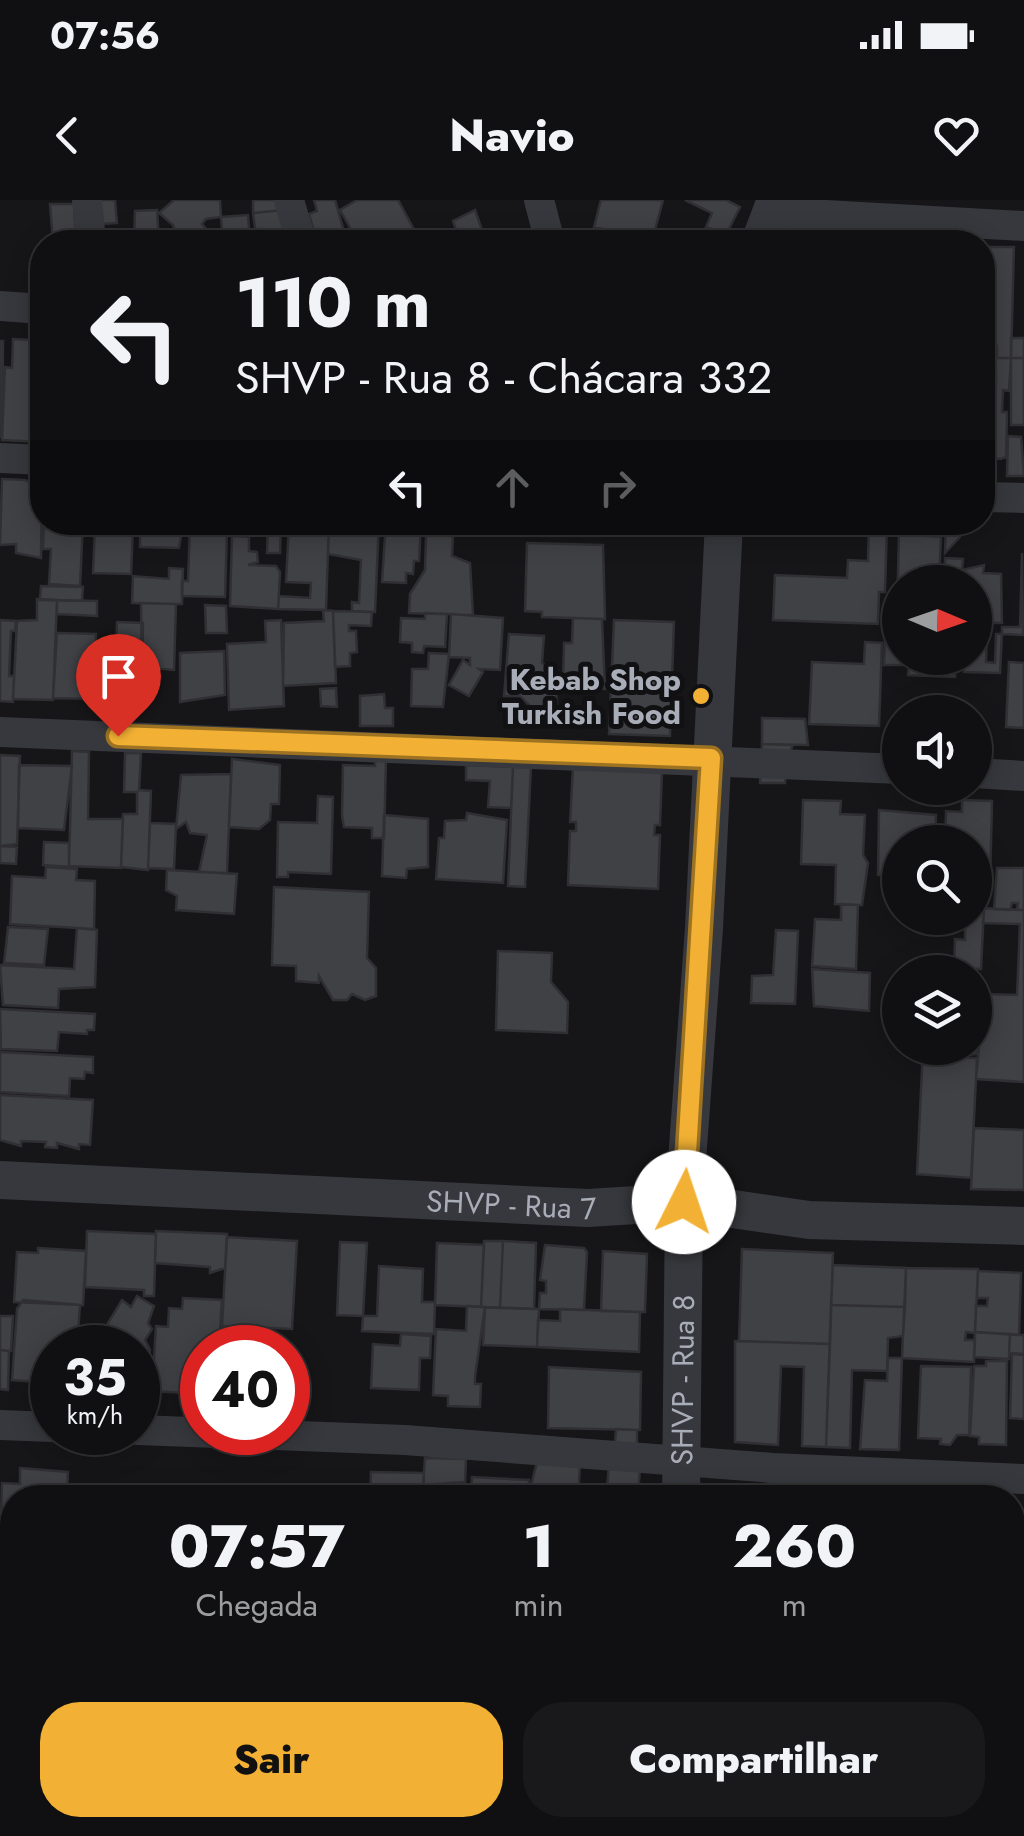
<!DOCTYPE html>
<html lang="pt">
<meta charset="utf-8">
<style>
:root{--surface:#101012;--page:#19191b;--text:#f1f3f6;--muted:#9c9d9f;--line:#303032;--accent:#f2b134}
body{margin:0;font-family:Jost,sans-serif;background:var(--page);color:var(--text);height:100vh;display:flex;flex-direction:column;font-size:38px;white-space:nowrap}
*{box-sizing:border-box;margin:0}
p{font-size:32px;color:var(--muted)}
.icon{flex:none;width:55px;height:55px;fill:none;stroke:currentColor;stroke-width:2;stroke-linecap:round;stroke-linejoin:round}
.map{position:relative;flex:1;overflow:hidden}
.details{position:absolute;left:0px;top:1285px;width:1025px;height:352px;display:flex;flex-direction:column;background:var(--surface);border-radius:40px 40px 0 0;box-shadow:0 5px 25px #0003,0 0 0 2px var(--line)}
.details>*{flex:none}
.top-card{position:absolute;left:30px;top:30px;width:965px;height:305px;border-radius:40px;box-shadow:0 5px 25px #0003,0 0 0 2px var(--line);background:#101012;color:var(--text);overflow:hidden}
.needle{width:65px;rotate:92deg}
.tools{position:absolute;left:882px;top:365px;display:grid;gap:20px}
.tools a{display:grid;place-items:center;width:110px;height:110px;border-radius:50%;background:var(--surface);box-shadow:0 5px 25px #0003,0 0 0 2px var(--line);font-size:50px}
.speed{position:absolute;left:30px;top:1125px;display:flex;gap:20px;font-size:50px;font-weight:700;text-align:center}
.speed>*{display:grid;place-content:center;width:130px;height:130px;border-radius:50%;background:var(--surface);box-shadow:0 5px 25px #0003,0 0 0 2px var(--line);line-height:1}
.speed small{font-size:25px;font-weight:400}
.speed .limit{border:15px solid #d22;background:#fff;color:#111}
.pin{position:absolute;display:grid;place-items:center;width:85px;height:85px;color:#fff;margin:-102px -42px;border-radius:50% 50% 50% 0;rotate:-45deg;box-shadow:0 0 10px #0007}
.pin .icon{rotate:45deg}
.me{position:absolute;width:110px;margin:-55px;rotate:4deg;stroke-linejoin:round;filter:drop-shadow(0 0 8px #0008)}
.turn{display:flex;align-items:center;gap:35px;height:210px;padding:0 40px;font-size:45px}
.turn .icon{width:130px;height:130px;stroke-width:2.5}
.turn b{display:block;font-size:70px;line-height:85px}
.lanes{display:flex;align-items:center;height:95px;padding:0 40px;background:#0003;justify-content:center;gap:50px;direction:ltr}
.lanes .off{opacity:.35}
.eta{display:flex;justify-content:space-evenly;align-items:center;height:170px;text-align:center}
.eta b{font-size:60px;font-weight:800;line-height:70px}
.button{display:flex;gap:20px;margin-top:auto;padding:20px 40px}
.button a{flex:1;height:115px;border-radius:40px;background:var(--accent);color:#111;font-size:40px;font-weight:800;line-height:115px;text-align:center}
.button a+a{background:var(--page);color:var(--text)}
.status{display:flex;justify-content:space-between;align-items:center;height:70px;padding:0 50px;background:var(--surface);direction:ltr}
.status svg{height:28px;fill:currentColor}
header{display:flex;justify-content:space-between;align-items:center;height:130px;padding:0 40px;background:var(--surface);font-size:45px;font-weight:800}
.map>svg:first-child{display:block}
.building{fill:#404145;stroke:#303034;stroke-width:2.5}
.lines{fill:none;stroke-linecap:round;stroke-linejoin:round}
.minor{stroke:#37383d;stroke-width:30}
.tertiary{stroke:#37383d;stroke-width:38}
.route-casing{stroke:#9d7322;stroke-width:25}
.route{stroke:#f2b134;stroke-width:18}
.poi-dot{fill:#f2b134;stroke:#111113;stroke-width:4}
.labels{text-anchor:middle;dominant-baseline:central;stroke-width:10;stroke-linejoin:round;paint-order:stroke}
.poi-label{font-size:30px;font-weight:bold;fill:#a8adb8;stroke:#111113;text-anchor:end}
.street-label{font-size:30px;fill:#a8adb8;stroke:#111113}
</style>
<div class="status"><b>07:56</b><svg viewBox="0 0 49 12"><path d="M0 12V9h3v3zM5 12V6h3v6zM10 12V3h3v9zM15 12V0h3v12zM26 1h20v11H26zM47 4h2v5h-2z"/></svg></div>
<header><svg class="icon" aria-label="back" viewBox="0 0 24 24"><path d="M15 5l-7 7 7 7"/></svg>Navio<svg class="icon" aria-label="heart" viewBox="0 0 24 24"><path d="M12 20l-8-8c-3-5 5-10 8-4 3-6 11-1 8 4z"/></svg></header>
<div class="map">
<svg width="1024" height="1636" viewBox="0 0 1024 1636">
<rect width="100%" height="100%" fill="#161618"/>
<path class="building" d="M98 0H115L117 23 100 24Z
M174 0H220L221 17 206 19 202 24 216 40 179 42 173 25 159 13Z
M253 0H280L283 10 253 13Z
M314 0H335L347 42H317L309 14 317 11Z
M357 0H398L417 35 404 42H358L340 10Z
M601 0H663L652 41 594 27Z
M685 0H726L740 7 726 35 706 27 712 13Z
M50 4H74L76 42H53Z
M157 10 159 42H134L135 11Z
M283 10 288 42H257L253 13Z
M475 10 486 41 460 42 453 21Z
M248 15 250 42H223L221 17Z
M794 29 826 35 827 42H793Z
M982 47H1014L1011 158H997V146L982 145Z
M33 133 42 134V242L2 240 5 167 12 168 13 139 33 140Z
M1011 138H1024V158H1011Z
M0 141H3L2 237H0Z
M982 157 1011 158 1009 191 1003 190 1002 212H1007L1006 257 1001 259 982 258V186L996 187V171H982Z
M1011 158H1024V225H1011Z
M1008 236 1021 237 1024 276H1007Z
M2 279 25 280 42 288 41 358 16 353V344L0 345Z
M44 322H83L80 386 49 384 51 349H43Z
M140 322H184L179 348 140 347Z
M184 322H233V329H227L225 397 182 396V381H188L190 325Z
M184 322H233V329H227L225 397 182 396V381H188L190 325Z
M268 322H281L280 353H267Z
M289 322H329L326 410 278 409 279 396 310 398 311 383 286 382Z
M329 322H379L375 412 352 411V402L359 403 361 360 328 354Z
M329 322H379L375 412 352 411V402L359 403 361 360 328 354Z
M379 322 421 323 419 361H414L413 374 406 373V383L382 382 385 336 378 335Z
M869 322H887L885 392H879L878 424 773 420 775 375 847 378 848 360 868 361Z
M869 322H887L885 392H879L878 424 773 420 775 375 847 378 848 360 868 361Z
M946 322H963L960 337 945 353Z
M95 327 133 328 131 374 93 373Z
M899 334 941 337 939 382H900V430H883V413H897Z
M899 334 941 337 939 382H900V430H883V413H897Z
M232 336 249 337V351L257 352 258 362 248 365 276 366 280 372 278 409 230 406Z
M426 336H453L452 356 470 363 473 415 409 413 410 394 425 370Z
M527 343 603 345 605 419 542 417V412L525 411Z
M1022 353 1023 435 1002 434V427H1020Z
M1022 353 1023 435 1002 434V427H1020Z
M945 358 963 359 962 370 984 365 983 373 1001 374 1002 423H975V382H955V375H945Z
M945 358 963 359 962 370 984 365 983 373 1001 374 1002 423H975V382H955V375H945Z
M169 368 183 369 182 404 132 403 133 376 169 379Z
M41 386 83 387 82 401 40 400Z
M37 399 57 400 53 500 13 499 17 421 37 420Z
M57 400 97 401V416L57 414Z
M141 403 176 404 174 470 142 467Z
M205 405 226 406 227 433H206Z
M205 405 226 406 227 433H206Z
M323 410 333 411 336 483 283 486 284 423 324 421Z
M333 411 372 412 371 426 349 425V431H356L357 452 350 453V466L335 467Z
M425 413 447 414 445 447 424 446 423 453 412 452V443L400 442 401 418 425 419Z
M451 414 503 418 500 470 479 469 483 472 469 496 449 485 463 460 470 465V458L449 457Z
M573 418 602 419 605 489 563 487 564 443H572Z
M0 420 16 421 15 431H11L9 476H14L13 502 0 501Z
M281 420 284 506 229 510 227 444 266 442 265 421Z
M614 420 674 422 670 536 609 534Z
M117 422 143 423 142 467H158L138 486 135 481H115Z
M57 433 96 434 94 499 53 498Z
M975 433H987L986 462 995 463 996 434H1002L1000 473 964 472V467H955V477L908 475 909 465H884L885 436H900V458H975Z
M509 434 544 436 542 463 557 470 556 518 528 517 529 505 520 496H504Z
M865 442 882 443 879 526 809 524 812 462 864 464Z
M224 451 225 495 180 502V453Z
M429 453 449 454 443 507 411 506 412 469H428Z
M1009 462 1024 463V528L1006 527Z
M336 488 337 507 321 506 320 489Z
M384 494 385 508H393V526H360V496Z
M762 518 805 519 808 545 762 544Z
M762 544 793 545 786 560 785 583H760Z
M72 551 89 552 88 619H123L121 668 69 666Z
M125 553H141L139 590 151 591 148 670 121 667 123 614H137V592H124Z
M0 555 20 556 17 644 1 646 17 647 16 664 0 663Z
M232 559 280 565 279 604H271L270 620 259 629 229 627Z
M375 559H386L384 638H372V628L344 627 342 616 343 565 375 566Z
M19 565 72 566 64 630 18 628Z
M466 565 513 567 511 608 488 607 490 581 466 580Z
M513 567H531L525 687 508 686Z
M573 568 662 572 660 625H655L654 635H660L658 689 568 685 570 631H576V622H570Z
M231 574 227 673 199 672 207 635 190 633 186 622 176 629 181 575Z
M231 574 227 673 199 672 207 635 190 633 186 622 176 629 181 575Z
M318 596 333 597 331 674 288 672V677H277L278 622 317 623Z
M803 600 841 601 840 614 865 615 863 655 868 663 862 705 835 704 836 665 801 664Z
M803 600 841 601 840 614 865 615 863 655 868 663 862 705 835 704 836 665 801 664Z
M962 600 992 601 990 685 975 684V642H945L946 611 962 612Z
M879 610 936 615 935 642H900V675H878Z
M879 610 936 615 935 642H900V675H878Z
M467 613 507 620 503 683 436 679 439 638H444L445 621 466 620Z
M384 615 428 619V667L407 669 406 678 382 676Z
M384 615 428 619V667L407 669 406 678 382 676Z
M150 623 176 624 174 669 148 668Z
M44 642 69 643V667L43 665Z
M44 642 69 643V667L43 665Z
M46 667 77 669 76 680 95 681 94 729 10 724 12 676 45 678Z
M997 668H1024V710H1017L1018 703H1012L1010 710 994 709Z
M167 670 237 674 234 714 176 710 177 696 166 690Z
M274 687 369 692 367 758 376 768V796L365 800 352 794 347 800H333L319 776V783L296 781V766L272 765Z
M841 704 858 705 856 769 812 766 815 719 841 720Z
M975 708H984L981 769 954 768 955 739 965 740V718H975Z
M984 708 1024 710V882L976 879 984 794 1017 795 1020 724 983 723Z
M929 718H957V730L928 729Z
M8 727 48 729 44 765 4 763Z
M8 727 48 729 44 765 4 763Z
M77 728 97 730 95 787 59 789 58 808 3 805 0 765 74 769Z
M776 730 798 731 795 804 751 803 752 776 773 775Z
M498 751 552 753 551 782 568 802 567 833 496 830Z
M812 769 870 773 869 811 814 806Z
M0 809 95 814 94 830H87V834L59 832 57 851 1 849Z
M975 812H979L977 854 951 857 977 858 971 978 917 974 923 848H975Z
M0 852 93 857V873L85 872 84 879 70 878 69 896 0 892Z
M0 895 93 900 90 945 79 944V949L57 943V948L45 947 46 942 21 941V946L0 940Z
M974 928 1024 930V990L971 989Z
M87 1031 156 1034 154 1096H144V1090L85 1087Z
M156 1031 227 1034 225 1068 210 1073V1067L155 1063Z
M156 1031 227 1034 225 1068 210 1073V1067L155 1063Z
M227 1037 297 1041 292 1129 222 1126Z
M484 1041H503L500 1108 481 1107Z
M503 1041 536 1043 534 1109 500 1108Z
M503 1041 536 1043 534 1109 500 1108Z
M340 1042 367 1043 363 1116 337 1115Z
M437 1043 484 1045 481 1107 435 1105Z
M545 1045 584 1048 587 1052 584 1110 539 1109 540 1093H546V1081L540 1080Z
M38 1048 86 1051 83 1105 14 1102 17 1052 38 1053Z
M742 1049 833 1053 830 1144 739 1141Z
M603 1051 647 1054 645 1112 601 1111Z
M833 1065 906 1068 905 1107 831 1105Z
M379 1066 423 1069 422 1102H435L434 1134 362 1131 363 1116H377Z
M906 1068 978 1069 975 1133 966 1132 965 1140H975L974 1162 902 1158Z
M978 1071 1021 1073 1019 1135 975 1132 976 1106H987L988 1098H977Z
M978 1071 1021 1073 1019 1135 975 1132 976 1106H987L988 1098H977Z
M137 1096 154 1106 148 1123 152 1129 145 1140 150 1150 145 1189H138V1148H81V1137L99 1138 122 1100 131 1107Z
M137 1096 154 1106 148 1123 152 1129 145 1140 150 1150 145 1189H138V1148H81V1137L99 1138 122 1100 131 1107Z
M183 1098 222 1100 219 1148H202V1194L152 1191 156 1126 168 1127 169 1108 182 1109Z
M23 1100 80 1105 77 1148H52V1183L12 1180 17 1109Z
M831 1105 905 1107 903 1136 888 1138 887 1171 852 1170 850 1248 826 1247Z
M467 1106 485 1107 475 1176V1184H481L480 1207 448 1206V1196L433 1195 436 1129 466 1131Z
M485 1107 539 1109 537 1147 483 1145Z
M560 1109 640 1112 639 1152 537 1147 538 1120 560 1121Z
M0 1116H13L11 1151 0 1150Z
M222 1126 263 1128 262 1148H221Z
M975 1132 1010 1134 1009 1159 974 1157Z
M401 1134 431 1136 430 1158H420L419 1190 371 1188 373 1144 400 1146Z
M1010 1134 1024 1135V1154L1009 1153Z
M735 1141 830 1144 826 1247 802 1246 804 1167 781 1166 778 1245 735 1242Z
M0 1150 9 1151 8 1190 0 1189Z
M1012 1154 1024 1155V1219L1010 1218Z
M888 1158H902L899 1250 860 1249 865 1180 887 1181Z
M986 1161H1007L1006 1245 979 1244V1237L970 1236 974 1166H986Z
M921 1166 971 1167 969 1235H957L950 1245 940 1244 941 1239 918 1238Z
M549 1167 641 1172 640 1230 548 1228Z
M616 1229 637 1230V1266L615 1243Z
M425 1258 466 1259 465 1282 423 1285Z
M537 1262 580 1264 578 1298H528Z
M609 1265 640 1267 638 1298H606Z
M20 1268 68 1272 67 1298H12V1349L0 1348 2 1283 20 1284Z
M371 1272 424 1273 423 1298H370Z
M472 1277 529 1280 528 1298 471 1296Z
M768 1283 824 1284V1295L729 1298V1291L768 1293Z
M1013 1311H1024V1381L1012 1376Z
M1013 1311H1024V1381L1012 1376Z
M1012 1384H1024V1460L1012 1459Z
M0 1433H7L2 1502H0Z
M576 1625H608L604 1634 576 1633Z"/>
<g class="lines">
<path class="minor" d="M87 0 91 42
M289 0 301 42
M539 0 550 42
M771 12 1024 26
M0 106 42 109
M0 258 42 260
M982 297 1024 298
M0 532 900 569
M975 573 1024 576
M0 1225 52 1227
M138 1230 405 1240 773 1268 1024 1279
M0 1613 12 1614
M298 1625 495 1636"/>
<g class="tertiary">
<path d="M760 42 776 0"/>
<path id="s1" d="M0 980 588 1008 684 1002 809 1020 1024 1026"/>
<path id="s2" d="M681 1298 684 1002 704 728 724 322"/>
<path d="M671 1636 672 1625"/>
</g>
</g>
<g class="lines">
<g class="route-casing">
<path id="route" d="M118 536 711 558 684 1002"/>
</g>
<use href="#route" class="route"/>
</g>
<circle class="poi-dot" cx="701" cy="496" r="10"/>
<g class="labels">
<g class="poi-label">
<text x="681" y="479">Kebab Shop<tspan x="681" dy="34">Turkish Food</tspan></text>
</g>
<g class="street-label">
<text stroke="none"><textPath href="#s1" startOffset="512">SHVP - Rua 7</textPath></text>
<text stroke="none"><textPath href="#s2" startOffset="118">SHVP - Rua 8</textPath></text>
</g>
</g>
</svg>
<div class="tools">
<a><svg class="needle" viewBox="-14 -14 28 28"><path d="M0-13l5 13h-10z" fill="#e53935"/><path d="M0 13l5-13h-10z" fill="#9c9d9f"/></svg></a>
<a><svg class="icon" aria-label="sound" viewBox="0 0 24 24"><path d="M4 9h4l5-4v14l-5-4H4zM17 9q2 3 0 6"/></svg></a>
<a><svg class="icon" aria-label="search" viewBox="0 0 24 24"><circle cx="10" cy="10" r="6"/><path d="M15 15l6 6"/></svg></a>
<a><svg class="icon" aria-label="layers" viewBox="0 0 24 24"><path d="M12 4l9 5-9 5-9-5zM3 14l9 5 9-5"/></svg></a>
</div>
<div class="speed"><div>35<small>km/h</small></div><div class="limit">40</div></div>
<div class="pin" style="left:118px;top:536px;background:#d93025"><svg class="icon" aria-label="arrive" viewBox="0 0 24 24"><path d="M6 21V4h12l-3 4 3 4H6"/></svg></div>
<svg class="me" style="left:684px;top:1002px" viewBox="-20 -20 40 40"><circle r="19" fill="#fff"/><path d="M0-13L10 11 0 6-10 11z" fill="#f2b134"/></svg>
<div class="top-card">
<div class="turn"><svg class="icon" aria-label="left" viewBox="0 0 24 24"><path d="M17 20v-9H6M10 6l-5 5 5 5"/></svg><div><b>110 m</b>SHVP - Rua 8 - Chácara 332</div></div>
<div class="lanes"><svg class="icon" aria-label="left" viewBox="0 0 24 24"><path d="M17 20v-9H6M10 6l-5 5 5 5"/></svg><svg class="icon off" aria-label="ahead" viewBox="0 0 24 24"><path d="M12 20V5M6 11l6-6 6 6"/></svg><svg class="icon off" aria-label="right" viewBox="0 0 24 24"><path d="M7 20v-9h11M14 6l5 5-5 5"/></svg></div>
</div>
<section class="details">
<div class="eta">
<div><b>07:57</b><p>Chegada</p></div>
<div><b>1</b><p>min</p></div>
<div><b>260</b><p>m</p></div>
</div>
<div class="button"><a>Sair</a><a>Compartilhar</a></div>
</section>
</div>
